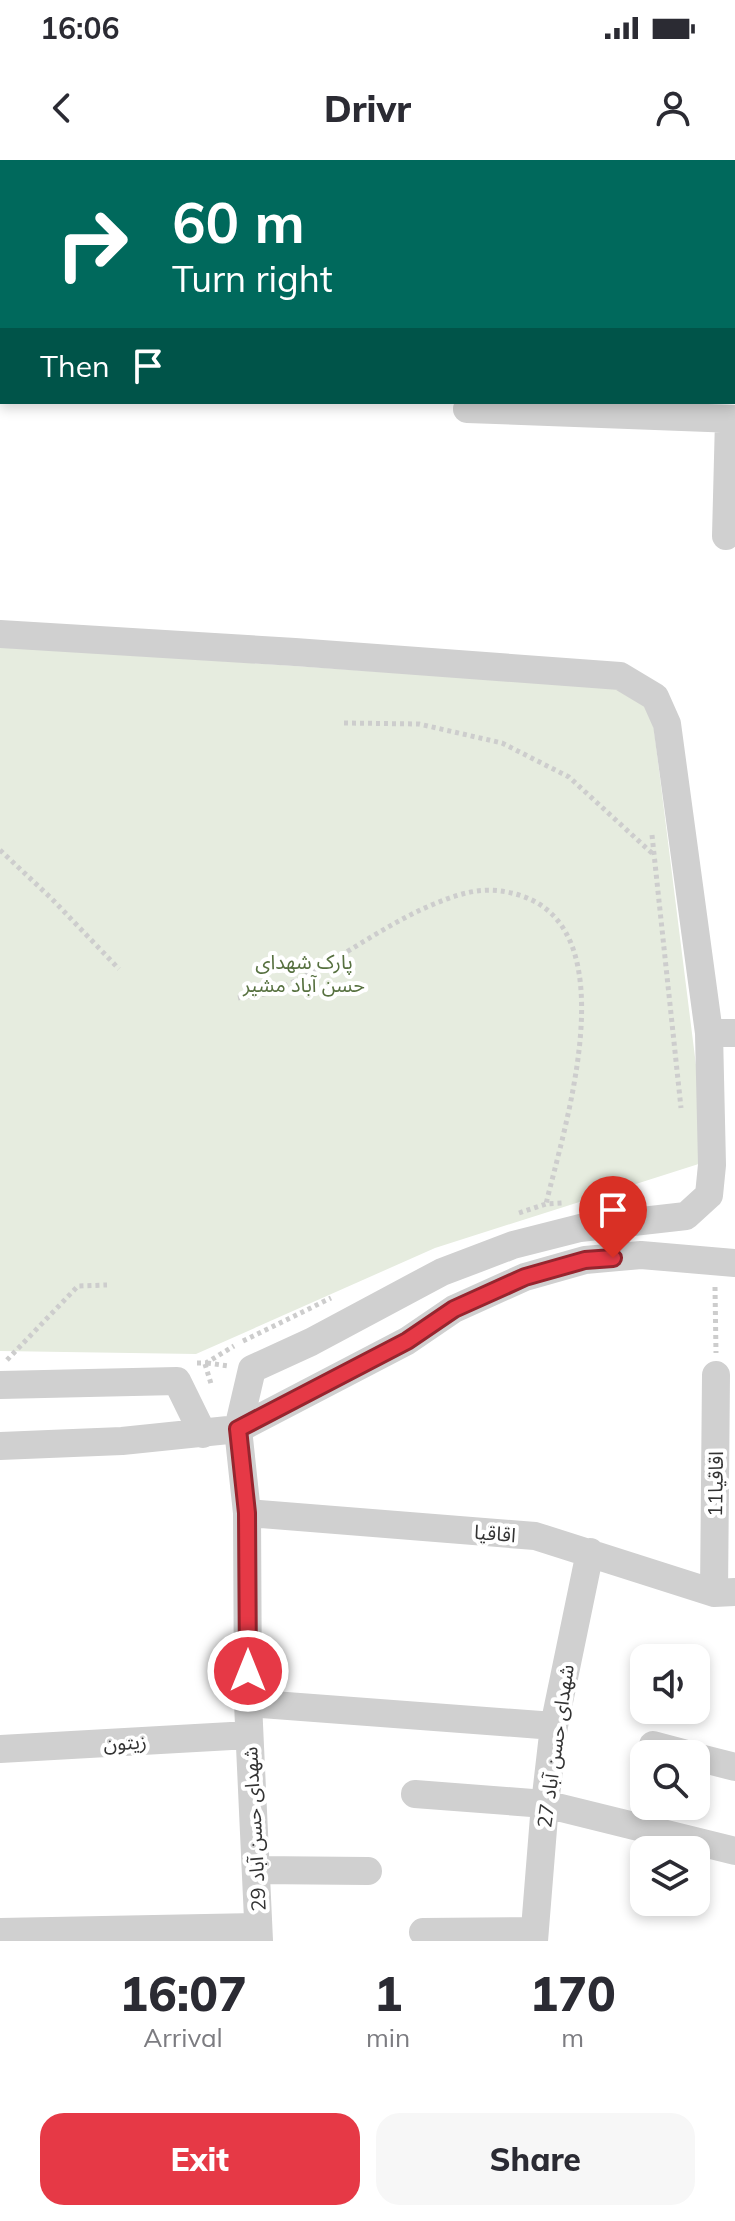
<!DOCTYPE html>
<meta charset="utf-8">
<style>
:root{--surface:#fff;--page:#f7f7f7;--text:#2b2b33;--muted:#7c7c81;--accent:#e63946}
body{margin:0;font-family:Mulish,"Noto Sans Arabic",sans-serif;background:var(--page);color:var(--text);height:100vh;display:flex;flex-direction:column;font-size:30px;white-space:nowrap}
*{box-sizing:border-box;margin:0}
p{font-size:26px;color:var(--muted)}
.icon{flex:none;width:44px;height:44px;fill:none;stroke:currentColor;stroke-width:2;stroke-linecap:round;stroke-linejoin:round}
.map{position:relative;height:1781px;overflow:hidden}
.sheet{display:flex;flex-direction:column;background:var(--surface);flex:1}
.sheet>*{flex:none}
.guide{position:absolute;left:0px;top:0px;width:736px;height:244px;box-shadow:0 4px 12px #0003;background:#00695c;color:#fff;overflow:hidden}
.controls{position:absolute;left:630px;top:1484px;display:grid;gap:16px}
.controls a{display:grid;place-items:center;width:80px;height:80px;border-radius:16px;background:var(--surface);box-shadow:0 4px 12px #0003;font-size:40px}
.pin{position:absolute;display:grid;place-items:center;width:68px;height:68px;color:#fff;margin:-82px -34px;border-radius:50% 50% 50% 0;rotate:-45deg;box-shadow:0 0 8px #0007}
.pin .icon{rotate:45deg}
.me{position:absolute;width:88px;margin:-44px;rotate:0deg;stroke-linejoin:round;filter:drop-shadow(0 0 6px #0008)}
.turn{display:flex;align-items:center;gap:28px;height:168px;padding:0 40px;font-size:36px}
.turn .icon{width:104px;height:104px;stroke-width:2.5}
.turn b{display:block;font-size:56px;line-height:68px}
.then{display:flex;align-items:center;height:76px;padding:0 40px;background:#0003;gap:16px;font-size:30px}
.eta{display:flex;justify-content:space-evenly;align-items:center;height:136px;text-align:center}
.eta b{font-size:48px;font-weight:800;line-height:56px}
.primary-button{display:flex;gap:16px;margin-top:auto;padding:16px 40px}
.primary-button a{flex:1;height:92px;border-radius:24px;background:var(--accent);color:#fff;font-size:32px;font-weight:800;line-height:92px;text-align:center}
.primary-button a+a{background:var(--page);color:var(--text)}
.status{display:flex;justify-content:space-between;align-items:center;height:56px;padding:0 40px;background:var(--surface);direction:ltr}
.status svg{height:22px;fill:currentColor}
header{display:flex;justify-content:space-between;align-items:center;height:104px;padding:0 40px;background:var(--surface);font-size:36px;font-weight:800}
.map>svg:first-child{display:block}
.green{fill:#e6ecdf}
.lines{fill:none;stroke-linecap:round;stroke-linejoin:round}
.path{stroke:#cdcdcd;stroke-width:5;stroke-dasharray:4 4;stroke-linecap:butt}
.minor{stroke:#d0d0d0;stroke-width:28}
.route-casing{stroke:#96252e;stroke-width:20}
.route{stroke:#e63946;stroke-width:14}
.labels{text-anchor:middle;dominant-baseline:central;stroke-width:8;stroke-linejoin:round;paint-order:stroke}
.park-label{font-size:20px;fill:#56703f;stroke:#fff}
.street-label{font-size:20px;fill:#333;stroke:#fff}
</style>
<div class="status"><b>16:06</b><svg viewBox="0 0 49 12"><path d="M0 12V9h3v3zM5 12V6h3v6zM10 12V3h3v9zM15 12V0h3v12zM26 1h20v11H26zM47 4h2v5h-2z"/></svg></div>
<header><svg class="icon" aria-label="back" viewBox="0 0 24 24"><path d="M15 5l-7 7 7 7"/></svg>Drivr<svg class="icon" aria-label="person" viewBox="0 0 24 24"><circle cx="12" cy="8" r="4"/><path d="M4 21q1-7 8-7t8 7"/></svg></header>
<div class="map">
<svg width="735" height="1781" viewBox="0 0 735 1781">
<rect width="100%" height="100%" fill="#fff"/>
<path class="green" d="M0 486 649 530 708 1001 435 1088 196 1194 0 1191Z"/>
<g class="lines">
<path class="path" d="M344 563 419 564 502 583 569 617 654 695
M652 675 681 948
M0 690 52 739 119 809
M238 838C247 836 259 836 268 833 326 811 376 768 434 744 465 731 489 725 522 736 628 772 564 968 546 1044
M519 1053 546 1044 563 1043
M715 1127 716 1193
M243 1181 331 1138
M7 1200 78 1126 107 1125
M197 1203H206L234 1186
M207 1203 229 1206
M205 1204 212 1227"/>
<path class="minor" d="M734 31H735
M467 249 735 259
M726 376 729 259
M0 474 295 492 620 516 655 537 667 564 709 873 712 1005 709 1035 686 1056 580 1068 513 1085 442 1112 311 1182 252 1209 238 1269 247 1353 248 1543 259 1781
M709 873H735
M0 1225 177 1221 203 1274
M0 1286 122 1281 238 1269 407 1181 454 1149 525 1117 585 1100 641 1095 735 1103
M247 1353 535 1376 714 1433 735 1432
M714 1433 716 1215
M248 1543 554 1566
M653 1585 687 1594
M0 1589 249 1575
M696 1597 735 1607
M415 1634 545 1644 735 1691
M256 1710 368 1711
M0 1772 258 1767
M423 1772 534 1771
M534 1781 545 1644 554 1566 590 1392"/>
</g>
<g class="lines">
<g class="route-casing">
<path id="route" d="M248 1511 247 1353 238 1269 407 1181 454 1149 525 1117 585 1100 613 1098"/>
</g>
<use href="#route" class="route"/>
</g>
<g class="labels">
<g class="park-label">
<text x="304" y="801">پارک شهدای<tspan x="304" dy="23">حسن آباد مشیر</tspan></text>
</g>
<g class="street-label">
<text transform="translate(715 1324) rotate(-89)">11اقاقیا</text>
<text transform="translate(495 1373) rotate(5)">اقاقیا</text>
<text transform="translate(125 1582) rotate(-3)">زیتون</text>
<text transform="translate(555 1586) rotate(-82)">شهدای حسن آباد 27</text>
<text transform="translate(254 1669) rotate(-93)">شهدای حسن آباد 29</text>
</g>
</g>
</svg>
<div class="controls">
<a><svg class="icon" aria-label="sound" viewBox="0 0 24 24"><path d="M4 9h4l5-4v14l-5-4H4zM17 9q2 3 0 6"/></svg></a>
<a><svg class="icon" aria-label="search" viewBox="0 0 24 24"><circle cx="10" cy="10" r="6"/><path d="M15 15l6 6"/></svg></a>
<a><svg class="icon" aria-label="layers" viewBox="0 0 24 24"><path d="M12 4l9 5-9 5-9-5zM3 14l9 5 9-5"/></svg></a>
</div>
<div class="pin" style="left:613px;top:1098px;background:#d93025"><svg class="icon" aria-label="arrive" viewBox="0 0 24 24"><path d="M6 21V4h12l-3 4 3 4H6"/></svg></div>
<svg class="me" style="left:248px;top:1511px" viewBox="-20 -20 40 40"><circle r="17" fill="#e63946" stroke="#fff" stroke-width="3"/><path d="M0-11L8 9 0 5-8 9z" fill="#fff"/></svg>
<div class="guide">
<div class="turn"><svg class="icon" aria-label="right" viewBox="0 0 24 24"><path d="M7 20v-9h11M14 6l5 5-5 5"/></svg><div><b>60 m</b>Turn right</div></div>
<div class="then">Then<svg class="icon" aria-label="arrive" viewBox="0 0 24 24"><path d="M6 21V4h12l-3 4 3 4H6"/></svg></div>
</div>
</div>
<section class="sheet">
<div class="eta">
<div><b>16:07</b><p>Arrival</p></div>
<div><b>1</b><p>min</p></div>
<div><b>170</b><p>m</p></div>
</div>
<div class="primary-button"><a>Exit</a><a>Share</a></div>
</section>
